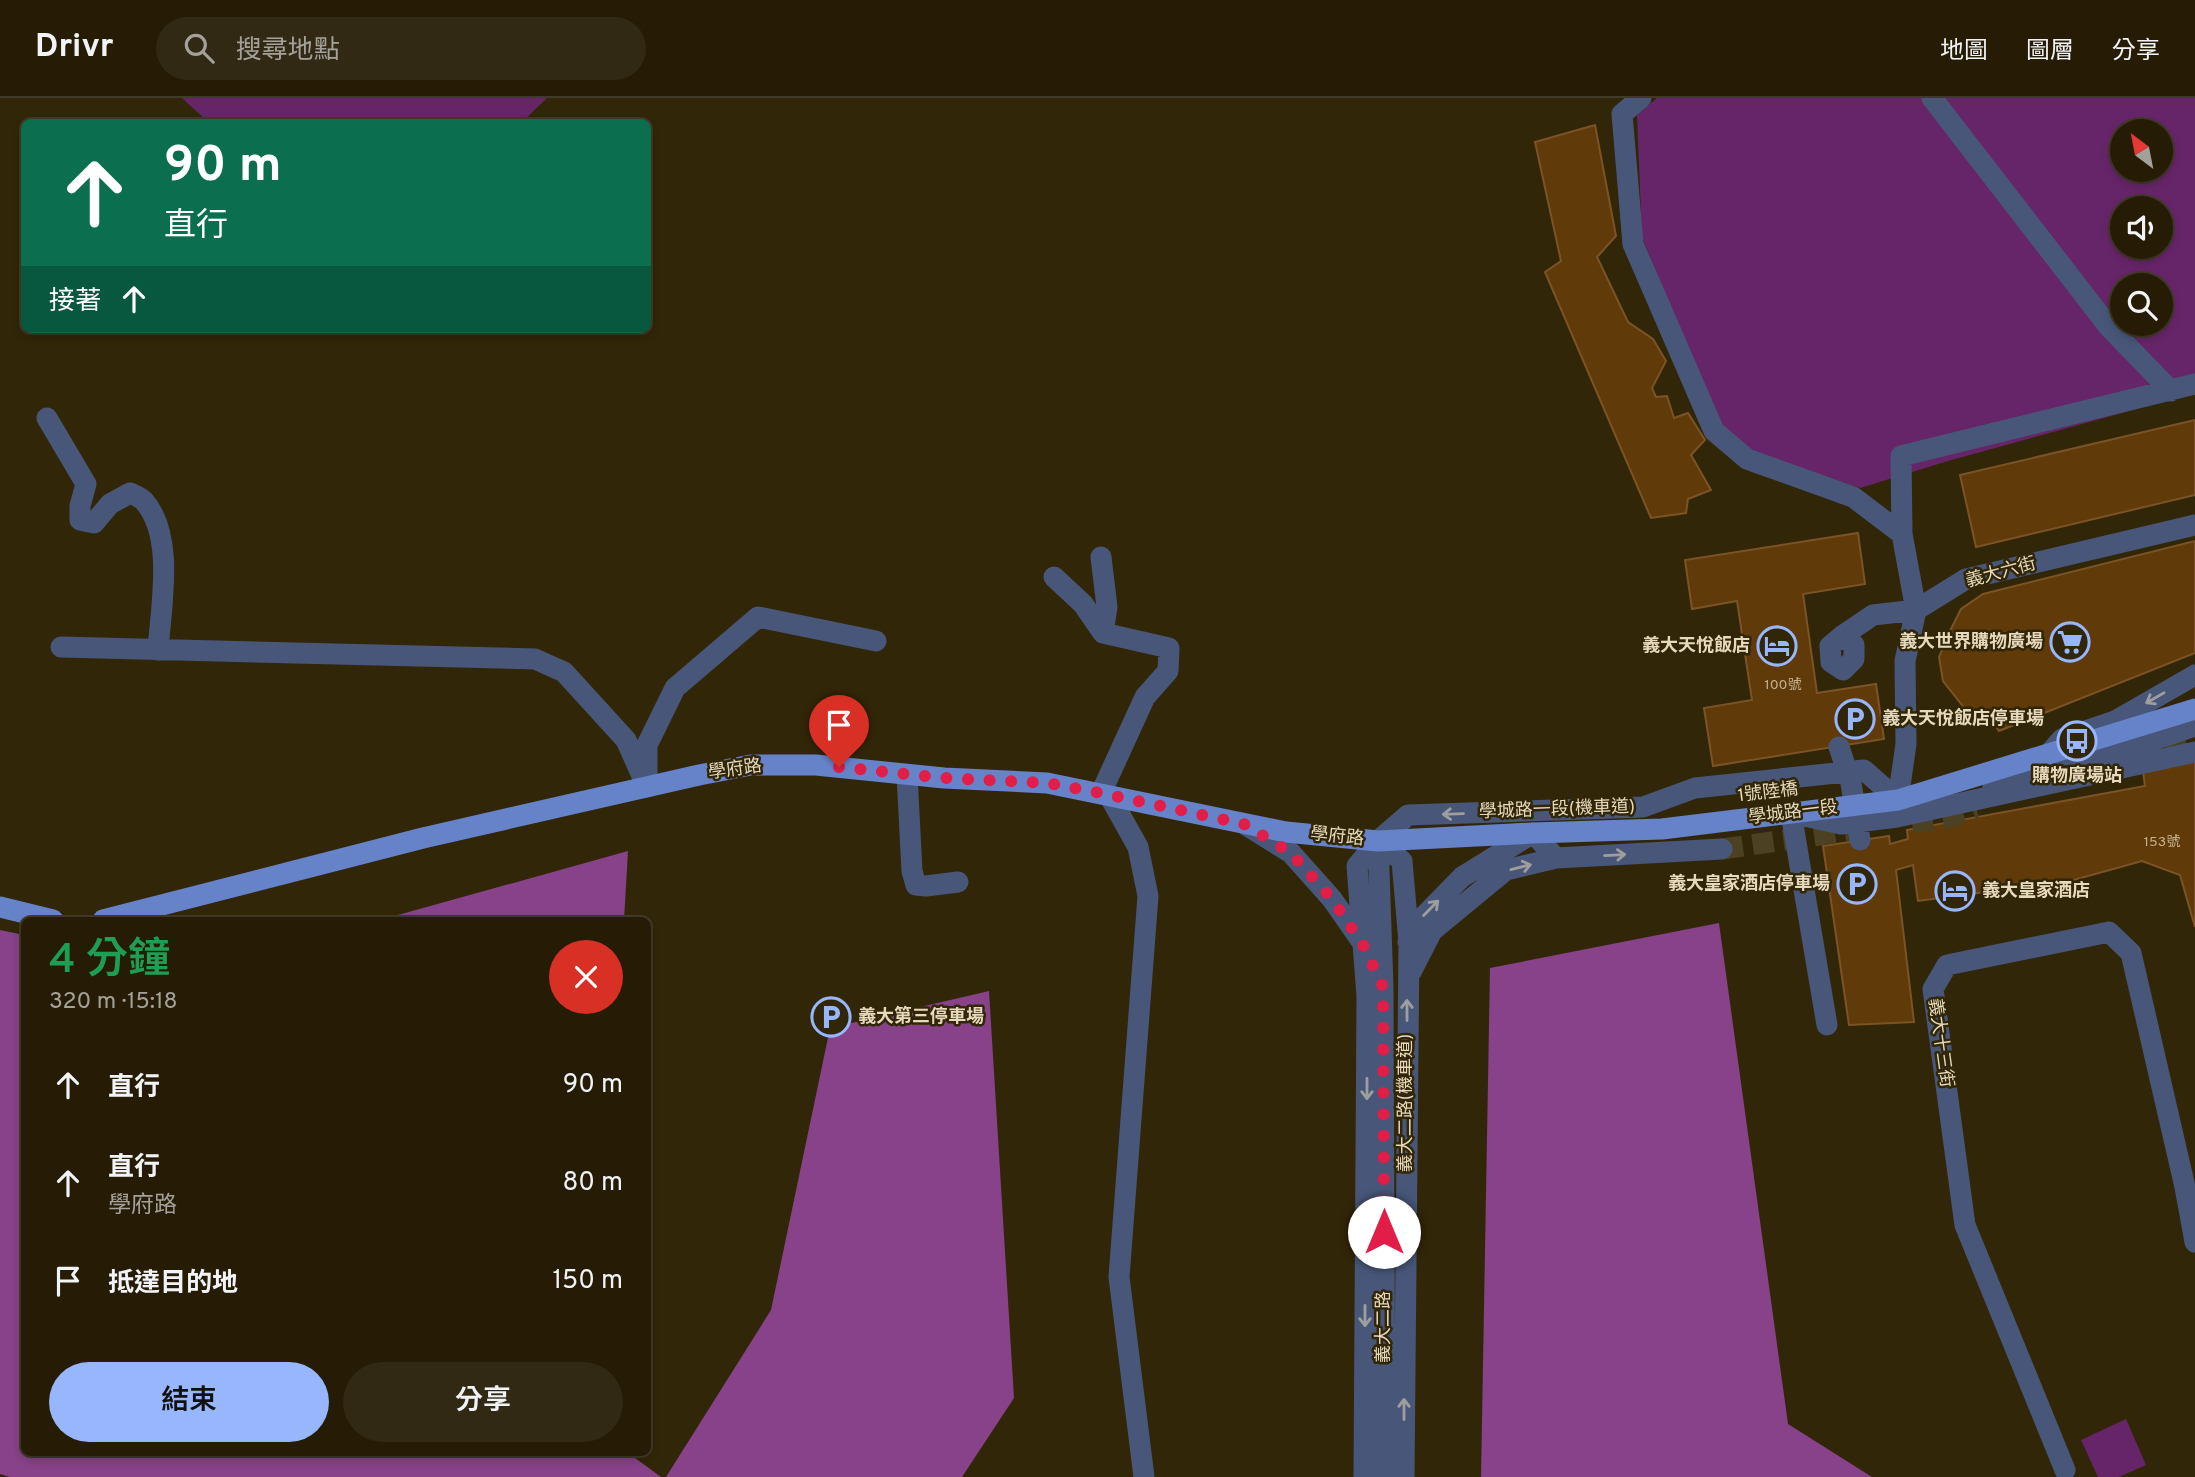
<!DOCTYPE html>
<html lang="zh-TW">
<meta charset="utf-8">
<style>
:root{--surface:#261c06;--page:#322914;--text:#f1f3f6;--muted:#a4a19b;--line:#423a28;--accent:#98b6fd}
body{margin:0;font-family:Overpass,"Noto Sans TC",sans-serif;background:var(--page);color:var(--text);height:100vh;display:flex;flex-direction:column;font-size:26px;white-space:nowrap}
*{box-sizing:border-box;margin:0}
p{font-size:23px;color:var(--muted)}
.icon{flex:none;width:38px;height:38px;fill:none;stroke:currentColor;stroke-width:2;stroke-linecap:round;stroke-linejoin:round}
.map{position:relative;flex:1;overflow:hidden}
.details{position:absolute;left:21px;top:819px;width:630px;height:539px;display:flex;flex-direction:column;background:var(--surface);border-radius:10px;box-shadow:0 4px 10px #0003,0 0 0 2px var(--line)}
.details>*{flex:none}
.guide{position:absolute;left:21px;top:21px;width:630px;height:214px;border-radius:10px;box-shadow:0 4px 10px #0003,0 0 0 2px var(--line);background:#0b6e4f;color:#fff;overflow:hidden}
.needle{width:46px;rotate:328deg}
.fabs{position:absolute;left:2110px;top:21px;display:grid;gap:14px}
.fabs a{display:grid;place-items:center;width:63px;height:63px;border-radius:50%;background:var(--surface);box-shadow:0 4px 10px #0003,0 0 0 2px var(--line);font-size:35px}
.pin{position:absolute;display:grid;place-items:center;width:60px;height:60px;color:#fff;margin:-72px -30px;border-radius:50% 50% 50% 0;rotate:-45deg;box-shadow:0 0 7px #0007}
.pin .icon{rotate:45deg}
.me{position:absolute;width:77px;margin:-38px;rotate:0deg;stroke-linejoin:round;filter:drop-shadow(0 0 5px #0008)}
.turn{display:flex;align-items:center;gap:24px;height:147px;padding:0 28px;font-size:32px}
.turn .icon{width:91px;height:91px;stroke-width:2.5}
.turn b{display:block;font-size:49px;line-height:60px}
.then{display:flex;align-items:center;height:66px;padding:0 28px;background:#0003;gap:14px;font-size:26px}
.round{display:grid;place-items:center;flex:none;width:74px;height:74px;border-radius:37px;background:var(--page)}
.headline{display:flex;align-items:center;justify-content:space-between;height:119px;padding:0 28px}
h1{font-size:42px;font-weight:600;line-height:52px;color:#1e9e55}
.button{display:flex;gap:14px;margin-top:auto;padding:14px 28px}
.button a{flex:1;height:80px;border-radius:42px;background:var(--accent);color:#111;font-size:28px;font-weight:600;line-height:80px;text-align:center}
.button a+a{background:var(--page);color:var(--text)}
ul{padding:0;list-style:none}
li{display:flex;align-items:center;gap:21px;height:98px;padding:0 28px}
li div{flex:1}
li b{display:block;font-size:26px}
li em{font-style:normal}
header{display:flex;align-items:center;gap:42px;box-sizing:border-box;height:98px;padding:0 35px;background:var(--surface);border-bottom:2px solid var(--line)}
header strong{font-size:33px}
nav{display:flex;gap:38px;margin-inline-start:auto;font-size:24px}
.search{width:490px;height:63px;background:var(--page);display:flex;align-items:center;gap:18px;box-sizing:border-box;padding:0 24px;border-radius:38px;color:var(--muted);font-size:26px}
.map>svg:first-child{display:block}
.green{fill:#672569;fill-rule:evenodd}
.forest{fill:#874289}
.building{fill:#603a09;stroke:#7b5327;stroke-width:2}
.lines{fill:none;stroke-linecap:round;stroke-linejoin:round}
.minor-tunnel{stroke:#4d4123;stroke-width:21;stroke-dasharray:21 10;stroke-linecap:butt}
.minor{stroke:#485779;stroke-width:21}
.major{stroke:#6683ca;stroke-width:21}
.oneway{stroke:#9f9e9e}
.route{stroke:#e11d48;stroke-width:12;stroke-dasharray:0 21.6}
.labels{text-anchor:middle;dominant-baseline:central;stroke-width:5;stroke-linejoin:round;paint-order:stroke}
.number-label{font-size:14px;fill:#c4b190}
.street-label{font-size:18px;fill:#e6d9bd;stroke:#322608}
.poi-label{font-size:18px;font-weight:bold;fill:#e6d9bd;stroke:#322608;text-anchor:end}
</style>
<header>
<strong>Drivr</strong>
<div class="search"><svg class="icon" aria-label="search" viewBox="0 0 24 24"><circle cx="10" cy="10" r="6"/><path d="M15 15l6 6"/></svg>搜尋地點</div>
<nav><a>地圖</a><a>圖層</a><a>分享</a></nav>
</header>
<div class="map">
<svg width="2195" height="1379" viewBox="0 0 2195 1379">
<rect width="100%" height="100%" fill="#322608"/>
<path class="green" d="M182 0H547L522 24H208Z
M1657 0H2195V295L1948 363 1860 390 1751 353 1719 327 1642 139 1637 17ZM2123 33H2161V72H2123ZM2123 110H2161V149H2123ZM2123 187H2161V226H2123Z
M2126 1321 2146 1367 2119 1379H2098L2081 1342Z"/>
<path class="forest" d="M628 753 624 822H380Z
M1719 825 1788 1326 1872 1379H1481L1490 870Z
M0 832 24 837V1354H627L661 1379H10L0 1376Z
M989 893 1014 1300 962 1379H666L771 1212 830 930Z"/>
<path class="building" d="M1595 27 1616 138 1597 159 1628 224 1653 241 1666 263 1652 290 1656 299 1667 298 1674 320 1688 315 1705 342 1691 357 1711 392 1688 401 1686 415 1651 420 1545 174 1561 163 1535 44Z
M2195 322V397L1976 449 1960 377Z
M1858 435 1865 486 1803 496 1817 595 1876 586 1884 641 1713 668 1704 610 1752 602 1737 503 1692 511 1685 462Z
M2195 443V555L1999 633 1988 618 1966 612 1943 583 1939 559 1950 533 1961 511 1983 496Z
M2195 661V829L2180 777 2142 763 2070 783 1918 803 1913 767 1896 772 1914 924 1849 927 1823 748 1889 738 1890 746 1908 741 1907 732 2145 688 2143 673Z"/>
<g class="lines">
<path class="minor-tunnel" d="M2136 658 2195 640
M1912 724 1946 720 1976 710
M1722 751 1862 731"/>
<path class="minor" d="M1641 0 1622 16 1633 146 1714 333 1747 361 1853 399 1902 436 1916 512 1905 563 1906 646 1898 702 1897 719 2195 654
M1932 0 2109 229 2171 293
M47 320 86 386 80 408V422L94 425 110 406 130 395C134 397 140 399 144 403 175 438 161 508 158 552
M1902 436 1901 358 2195 286
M1054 479 1083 506 1103 535
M1842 538 1854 547V561L1843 572 1831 564 1830 548 1842 538 1873 517 1916 512 1966 481 2195 427
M61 549 535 561 564 574 626 642 647 689
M1839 649 1851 685 1860 742
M2055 657 2115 655 2195 628
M907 677 912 773 916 787 926 788 958 784
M647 680V647L675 590 758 519 876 543
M1993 687 2017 680 2048 657 2062 641 2115 623 2195 577
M1101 695 1145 599 1168 573 1169 550 1103 535 1107 509 1101 459
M1110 699 1138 749 1148 798 1119 1179 1144 1379
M1246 727 1291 755 1332 801 1362 844
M1378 743 1402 763 1409 844 1404 1379
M1378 743 1383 889 1385 1379
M1408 844 1422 820 1462 779 1533 735 1556 760 1722 751
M1411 874 1432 833 1506 772 1556 760
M1827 927 1791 715 1841 726 1897 719
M2065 1372 1965 1127 1933 891 1947 867 2109 834 2131 855 2185 1089 2195 1144
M1364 1379 1367 898 1357 768 1378 743 1408 717 1643 709 1695 690 1864 672 1898 702"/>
<path class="major" d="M0 809 53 822
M103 822 423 740 699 677 751 667H816L944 680 1047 685 1286 734 1378 743 1533 735 1662 731 1898 702 2195 611"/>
</g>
<defs><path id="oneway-shaft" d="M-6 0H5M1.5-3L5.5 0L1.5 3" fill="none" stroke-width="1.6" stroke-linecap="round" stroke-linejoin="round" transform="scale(1.75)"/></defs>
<g class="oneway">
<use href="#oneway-shaft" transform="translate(2155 600) rotate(150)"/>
<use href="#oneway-shaft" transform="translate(1453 716) rotate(178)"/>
<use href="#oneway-shaft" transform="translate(1615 757) rotate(-3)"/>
<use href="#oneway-shaft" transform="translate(1521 769) rotate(-14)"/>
<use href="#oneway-shaft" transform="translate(1431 810) rotate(-45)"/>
<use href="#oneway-shaft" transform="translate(1407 912) rotate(-90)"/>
<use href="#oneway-shaft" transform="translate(1367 991) rotate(90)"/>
<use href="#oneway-shaft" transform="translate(1365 1218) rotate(90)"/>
<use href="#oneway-shaft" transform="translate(1404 1311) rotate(-90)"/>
</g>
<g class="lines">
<path class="route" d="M839 669 944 680 1047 685 1101 695 1244 726 1291 755 1332 801 1363 847 1383 889 1384 1134"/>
</g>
<defs>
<g id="supermarket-ring" transform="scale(2.0125)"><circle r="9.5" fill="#322608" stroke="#98b6fd" stroke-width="1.5"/><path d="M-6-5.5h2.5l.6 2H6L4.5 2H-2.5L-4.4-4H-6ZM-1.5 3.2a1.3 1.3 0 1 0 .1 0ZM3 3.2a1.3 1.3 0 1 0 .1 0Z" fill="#98b6fd"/></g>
<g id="hotel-ring" transform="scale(2.0125)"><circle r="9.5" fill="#322608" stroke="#98b6fd" stroke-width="1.5"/><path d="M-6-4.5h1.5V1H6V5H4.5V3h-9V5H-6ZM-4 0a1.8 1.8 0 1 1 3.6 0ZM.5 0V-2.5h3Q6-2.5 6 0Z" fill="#98b6fd"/></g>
<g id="parking-ring" transform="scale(2.0125)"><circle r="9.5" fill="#322608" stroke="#98b6fd" stroke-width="1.5"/><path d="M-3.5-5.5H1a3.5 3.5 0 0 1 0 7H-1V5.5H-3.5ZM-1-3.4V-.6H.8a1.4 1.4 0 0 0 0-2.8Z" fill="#98b6fd"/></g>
<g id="bus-ring" transform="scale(2.0125)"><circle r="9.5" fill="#322608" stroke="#98b6fd" stroke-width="1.5"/><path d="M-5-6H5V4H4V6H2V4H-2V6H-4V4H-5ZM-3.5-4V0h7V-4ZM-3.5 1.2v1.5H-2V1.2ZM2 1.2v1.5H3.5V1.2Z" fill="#98b6fd"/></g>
</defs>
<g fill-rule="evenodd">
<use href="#supermarket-ring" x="2070" y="544"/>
<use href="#hotel-ring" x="1777" y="548"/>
<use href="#parking-ring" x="1855" y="621"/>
<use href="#bus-ring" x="2077" y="643"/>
<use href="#parking-ring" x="1857" y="786"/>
<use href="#hotel-ring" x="1955" y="793"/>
<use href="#parking-ring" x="831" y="919"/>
</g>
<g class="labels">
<g class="number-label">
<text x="1783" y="587">100號</text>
<text x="2162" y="744">153號</text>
</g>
<g class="street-label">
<text transform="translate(2001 475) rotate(-15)">義大六街</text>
<text transform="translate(735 672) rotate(-8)">學府路</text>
<text transform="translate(1768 695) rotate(-7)">1號陸橋</text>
<text transform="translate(1557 712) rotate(-2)">學城路一段(機車道)</text>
<text transform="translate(1793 715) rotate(-7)">學城路一段</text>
<text transform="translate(1337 739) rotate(6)">學府路</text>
<text transform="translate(1940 945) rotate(82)">義大十三街</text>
<text transform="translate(1406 1005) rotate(-90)">義大二路(機車道)</text>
<text transform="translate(1384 1229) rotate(-90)">義大二路</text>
</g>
<g class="poi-label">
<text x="2043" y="544">義大世界購物廣場</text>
<text x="1750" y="548">義大天悅飯店</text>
<text x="1882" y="621" text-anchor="start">義大天悅飯店停車場</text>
<text x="2077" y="678" text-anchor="middle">購物廣場站</text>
<text x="1830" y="786">義大皇家酒店停車場</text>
<text x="1982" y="793" text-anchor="start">義大皇家酒店</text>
<text x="858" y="919" text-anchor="start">義大第三停車場</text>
</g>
</g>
</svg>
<div class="fabs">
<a><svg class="needle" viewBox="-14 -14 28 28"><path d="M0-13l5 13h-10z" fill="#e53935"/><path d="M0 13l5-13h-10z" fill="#a4a19b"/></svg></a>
<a><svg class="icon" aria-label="sound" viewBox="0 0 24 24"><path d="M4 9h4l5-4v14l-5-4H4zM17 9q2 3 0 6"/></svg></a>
<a><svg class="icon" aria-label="search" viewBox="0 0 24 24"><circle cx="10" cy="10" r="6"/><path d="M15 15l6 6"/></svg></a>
</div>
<div class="pin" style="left:839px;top:669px;background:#d93025"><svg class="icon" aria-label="arrive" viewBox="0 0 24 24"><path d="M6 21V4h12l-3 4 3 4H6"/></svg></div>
<svg class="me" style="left:1384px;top:1134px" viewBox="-20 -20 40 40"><circle r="19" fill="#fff"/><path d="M0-13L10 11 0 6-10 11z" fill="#e11d48"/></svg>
<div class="guide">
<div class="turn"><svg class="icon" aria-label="ahead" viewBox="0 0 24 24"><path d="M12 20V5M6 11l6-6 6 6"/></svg><div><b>90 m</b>直行</div></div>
<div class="then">接著<svg class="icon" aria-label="ahead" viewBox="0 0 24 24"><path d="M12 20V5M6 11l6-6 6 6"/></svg></div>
</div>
<section class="details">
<div class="headline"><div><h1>4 分鐘</h1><p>320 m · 15:18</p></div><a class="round" style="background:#d93025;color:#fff"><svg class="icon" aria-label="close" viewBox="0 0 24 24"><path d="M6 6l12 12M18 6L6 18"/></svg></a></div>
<ul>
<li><svg class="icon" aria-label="ahead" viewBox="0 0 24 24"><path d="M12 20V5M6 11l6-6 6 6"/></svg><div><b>直行</b></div><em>90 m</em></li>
<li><svg class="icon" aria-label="ahead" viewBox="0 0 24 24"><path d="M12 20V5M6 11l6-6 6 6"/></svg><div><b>直行</b><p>學府路</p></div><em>80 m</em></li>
<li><svg class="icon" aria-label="arrive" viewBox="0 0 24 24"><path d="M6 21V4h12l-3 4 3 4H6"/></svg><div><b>抵達目的地</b></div><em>150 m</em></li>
</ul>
<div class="button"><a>結束</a><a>分享</a></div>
</section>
</div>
